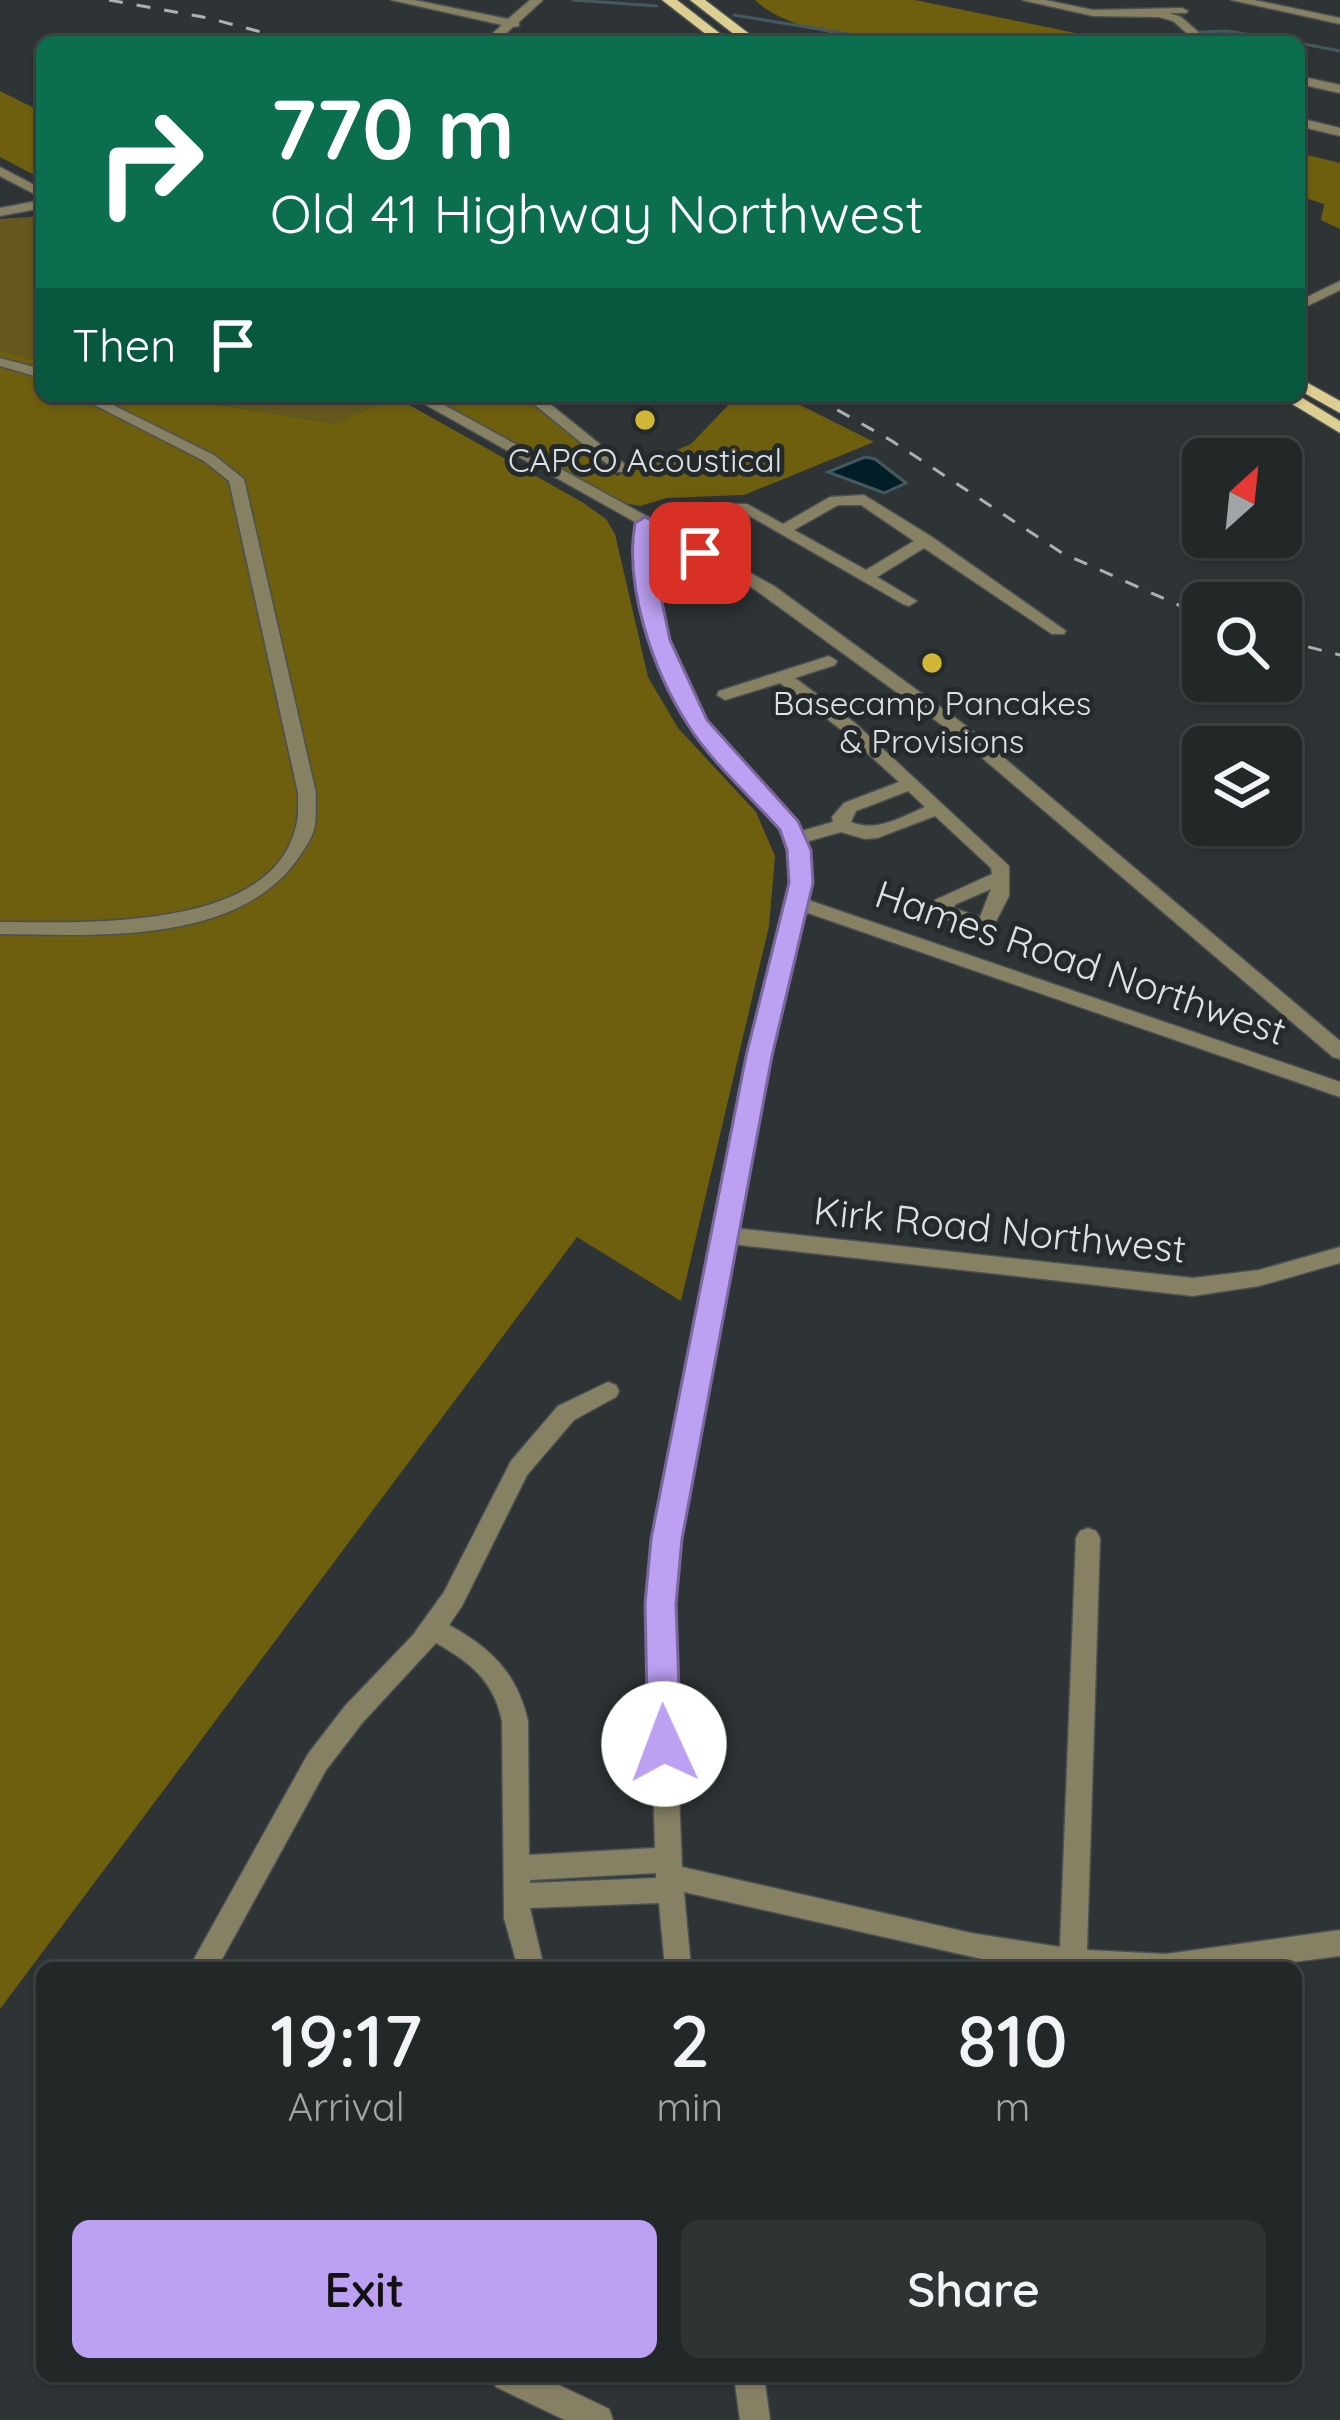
<!DOCTYPE html>
<style>
:root{--surface:#222728;--page:#2e3334;--text:#f1f3f6;--muted:#a2a5a8;--line:#3f4445;--accent:#bca0f2}
body{margin:0;font-family:Quicksand,sans-serif;background:var(--page);color:var(--text);height:100vh;display:flex;flex-direction:column;font-size:45px;white-space:nowrap}
*{box-sizing:border-box;margin:0}
p{font-size:39px;color:var(--muted)}
.icon{flex:none;width:66px;height:66px;fill:none;stroke:currentColor;stroke-width:2;stroke-linecap:round;stroke-linejoin:round}
.map{position:relative;flex:1;overflow:hidden}
.details{position:absolute;left:36px;top:1962px;width:1266px;height:420px;display:flex;flex-direction:column;background:var(--surface);border-radius:18px;box-shadow:0 3px 9px #0004,0 0 0 3px var(--line)}
.details>*{flex:none}
.guide{position:absolute;left:36px;top:36px;width:1269px;height:366px;border-radius:18px;box-shadow:0 3px 9px #0004,0 0 0 3px var(--line);background:#0b6e4f;color:#fff;overflow:hidden}
.needle{width:78px;rotate:27deg}
.fabs{position:absolute;left:1182px;top:438px;display:grid;gap:24px}
.fabs a{display:grid;place-items:center;width:120px;height:120px;border-radius:18px;background:var(--surface);box-shadow:0 3px 9px #0004,0 0 0 3px var(--line);font-size:60px}
.pin{position:absolute;display:grid;place-items:center;width:102px;height:102px;color:#fff;margin:-51px;border-radius:24px;box-shadow:0 6px 18px #0006}
.me{position:absolute;width:132px;margin:-66px;rotate:358deg;stroke-linejoin:round;filter:drop-shadow(0 0 9px #0008)}
.turn{display:flex;align-items:center;gap:42px;height:252px;padding:0 36px;font-size:54px}
.turn .icon{width:156px;height:156px;stroke-width:2.5}
.turn b{display:block;font-size:84px;line-height:102px}
.then{display:flex;align-items:center;height:114px;padding:0 36px;background:#0003;gap:24px;font-size:45px}
.eta{display:flex;justify-content:space-evenly;align-items:center;height:204px;text-align:center}
.eta b{font-size:72px;font-weight:600;line-height:84px}
.primary-button{display:flex;gap:24px;margin-top:auto;padding:24px 36px}
.primary-button a{flex:1;height:138px;border-radius:18px;background:var(--accent);color:#111;font-size:48px;font-weight:600;line-height:138px;text-align:center}
.primary-button a+a{background:var(--page);color:var(--text)}
.map>svg:first-child{display:block}
.green{fill:#64581f}
.forest{fill:#6e5f0f}
.water{fill:#011e26;stroke:#43585f;stroke-width:3}
.lines{fill:none;stroke-linecap:round;stroke-linejoin:round}
.stream{stroke:#43585f;stroke-width:3}
.minor-casing{stroke:#4a5052;stroke-width:3}
.major-casing{stroke:#4a5052;stroke-width:3}
.minor{fill:#878164;fill-rule:evenodd}
.major{fill:#dccf91;fill-rule:evenodd}
.rail{stroke:#acb0b2;stroke-width:3;stroke-dasharray:14 14;stroke-linecap:butt}
.route{fill:#bca0f2;stroke:#7a689d;stroke-width:3}
.poi-dot{fill:#d0b736;stroke:#242a2c;stroke-width:4.5}
.labels{text-anchor:middle;dominant-baseline:central;stroke-width:10;stroke-linejoin:round;paint-order:stroke}
.far-poi-label{font-size:33px;fill:#dde1e3;stroke:#242a2c}
.street-label{font-size:39px;fill:#dde1e3;stroke:#242a2c}
</style>
<div class="map">
<svg width="1340" height="2420" viewBox="0 0 1340 2420">
<rect width="100%" height="100%" fill="#2e3436"/>
<path class="green" d="M42 216V362L0 350V219Z
M160 396H393L395 397 334 423Z"/>
<path class="forest" d="M755 0H915L1119 42C1032 42 817 60 755 0Z
M0 91 42 112V179L0 157Z
M1299 153 1340 163V229L1321 220 1324 204 1299 196Z
M0 350 42 362V396H160L334 423 395 397 582 502 606 519 615 534 648 677 678 728 756 812 775 856 769 926 681 1301 577 1237 0 2009Z
M428 396H526L617 476 691 444 737 396H782L874 442 744 495 667 498 640 506 619 502Z"/>
<path class="water" d="M865 457 875 459 906 483 884 493 828 472Z"/>
<g class="lines">
<path class="stream" d="M573 0 657 6
M734 15 897 42
M1199 32 1227 31 1295 42
M912 42H962
M1161 42 1187 35
M1299 43 1340 51"/>
<g class="minor-casing">
<path id="minor" d="M391 0H414L508 19 530 0H543L519 22V26L513 27 496 42H483L502 25Z
M1022 0H1045L1093 10 1182 8 1188 11 1186 13H1169L1181 17 1210 42H1197L1173 21 1159 17 1093 16Z
M1231 0H1254L1340 18V24Z
M1299 76 1340 85V93L1299 84Z
M1299 118 1340 128V136L1299 126Z
M0 167 42 189V198L0 176Z
M42 200V208L0 216V208Z
M1340 281V290L1299 310V301Z
M0 358 42 369V378L0 366Z
M77 396H95L214 455 244 479 316 793C315 805 317 818 314 830 311 839 306 847 301 854 242 946 96 935 0 934V922C81 922 268 932 295 830 299 819 298 805 298 793L229 481 204 461Z
M410 396H428L774 586 965 725 1340 1041V1059L1333 1057 953 733 750 586 651 531C641 584 681 690 714 733 741 766 783 792 798 832L833 822 832 817 844 803 899 782 843 731 780 683 725 700 717 695 719 691 829 656 837 661 835 665 795 678 855 723 1009 866V896L993 927 974 930 938 916 933 904 935 900 992 874 991 868 935 816 877 838 865 839 841 832 802 843 811 866 808 900 1340 1082V1097L805 912 769 1056 734 1228 1193 1278 1259 1270 1340 1247V1263L1259 1286 1193 1296 731 1244 679 1539 673 1644 682 1867 971 1933 1060 1947 1076 1538 1080 1531 1088 1528 1096 1531 1100 1538 1087 1950 1166 1954 1340 1930V1956L1247 1968H1022L684 1892 691 1968H665L659 1903 530 1908 544 1968H518L504 1918 502 1721C494 1681 470 1662 436 1643L363 1722 326 1770 217 1968H189L308 1754 345 1706 413 1635 444 1592 511 1461 558 1406 608 1382 616 1385 619 1391 616 1397 574 1420 527 1475 462 1606 449 1625C491 1648 517 1673 528 1721L529 1855 655 1848 649 1644 655 1539 711 1235 749 1056 789 903 793 866 775 818 700 738 664 676 651 640 632 549 637 523ZM908 791 925 807C901 817 877 833 851 822L856 811ZM991 889 980 917 953 908 956 904ZM656 1873V1878L530 1883V1880Z
M524 396H540L627 466V472H617Z
M864 495 932 537 1066 631 1064 634H1052L924 548 877 577 917 601 909 606 903 604 734 507 737 504H747L783 524 830 497ZM838 505H861L914 541 866 570 794 530Z
M492 2376H540L609 2409 613 2420H565L496 2387Z
M734 2376H764L770 2420H740Z"/>
</g>
<g class="major-casing">
<path id="major" d="M662 0H677L731 42H716Z
M690 0H705L760 42H744Z
M1299 378 1340 401V413L1299 390Z
M1279 396H1299L1340 421V433Z"/>
</g>
<use href="#minor" class="minor"/>
<use href="#major" class="major"/>
<path class="rail" d="M109 0 208 18 299 42
M813 396 892 441 1062 553 1203 616
M1281 640 1340 655"/>
</g>
<path class="route" d="M645 517 710 553 693 557 653 535 651 549 670 640 707 720 798 821 811 850 813 883 772 1056 682 1539 676 1604 681 1744 676 1754 664 1759 653 1754 648 1744 645 1604 651 1539 746 1056 789 883 787 850 780 830C750 796 712 763 688 725 653 671 624 587 635 523Z"/>
<g class="poi-dot">
<circle cx="645" cy="420" r="12"/>
<circle cx="932" cy="663" r="12"/>
</g>
<g class="labels">
<g class="far-poi-label">
<text x="645" y="459">CAPCO Acoustical</text>
<text x="932" y="702">Basecamp Pancakes<tspan x="932" dy="38">&amp; Provisions</tspan></text>
</g>
<g class="street-label">
<text transform="translate(1081 962) rotate(19)">Hames Road Northwest</text>
<text transform="translate(1000 1229) rotate(6)">Kirk Road Northwest</text>
</g>
</g>
</svg>
<div class="fabs">
<a><svg class="needle" viewBox="-14 -14 28 28"><path d="M0-13l5 13h-10z" fill="#e53935"/><path d="M0 13l5-13h-10z" fill="#a2a5a8"/></svg></a>
<a><svg class="icon" aria-label="search" viewBox="0 0 24 24"><circle cx="10" cy="10" r="6"/><path d="M15 15l6 6"/></svg></a>
<a><svg class="icon" aria-label="layers" viewBox="0 0 24 24"><path d="M12 4l9 5-9 5-9-5zM3 14l9 5 9-5"/></svg></a>
</div>
<div class="pin" style="left:700px;top:553px;background:#d93025"><svg class="icon" aria-label="arrive" viewBox="0 0 24 24"><path d="M6 21V4h12l-3 4 3 4H6"/></svg></div>
<svg class="me" style="left:664px;top:1744px" viewBox="-20 -20 40 40"><circle r="19" fill="#fff"/><path d="M0-13L10 11 0 6-10 11z" fill="#bca0f2"/></svg>
<div class="guide">
<div class="turn"><svg class="icon" aria-label="right" viewBox="0 0 24 24"><path d="M7 20v-9h11M14 6l5 5-5 5"/></svg><div><b>770 m</b>Old 41 Highway Northwest</div></div>
<div class="then">Then<svg class="icon" aria-label="arrive" viewBox="0 0 24 24"><path d="M6 21V4h12l-3 4 3 4H6"/></svg></div>
</div>
<section class="details">
<div class="eta">
<div><b>19:17</b><p>Arrival</p></div>
<div><b>2</b><p>min</p></div>
<div><b>810</b><p>m</p></div>
</div>
<div class="primary-button"><a>Exit</a><a>Share</a></div>
</section>
</div>
